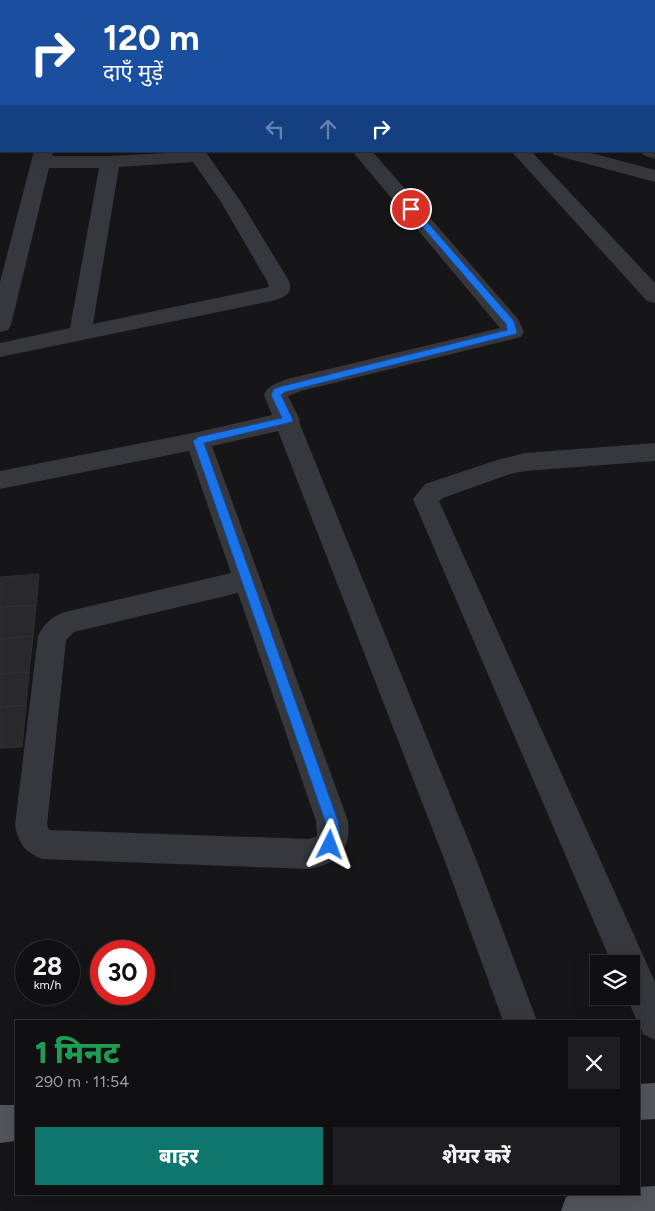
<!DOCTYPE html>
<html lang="hi">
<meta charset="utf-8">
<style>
:root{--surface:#101012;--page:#1e1e20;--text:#f1f3f6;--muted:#9c9d9f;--line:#303032;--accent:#0f766e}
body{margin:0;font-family:Figtree,"Noto Sans Devanagari",sans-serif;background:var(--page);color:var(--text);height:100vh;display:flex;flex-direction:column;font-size:19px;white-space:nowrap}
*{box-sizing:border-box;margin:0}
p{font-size:16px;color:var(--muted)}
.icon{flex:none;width:28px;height:28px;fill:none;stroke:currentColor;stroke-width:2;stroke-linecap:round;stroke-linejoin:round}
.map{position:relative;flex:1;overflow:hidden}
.side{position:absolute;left:15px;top:1020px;width:625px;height:175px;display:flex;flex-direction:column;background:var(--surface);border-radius:0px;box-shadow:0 5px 20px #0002,0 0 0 1px var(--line)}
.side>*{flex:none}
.hud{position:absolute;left:0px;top:0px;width:655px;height:152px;box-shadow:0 5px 20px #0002,0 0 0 1px var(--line);background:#1a4fa0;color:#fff;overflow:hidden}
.tools{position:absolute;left:590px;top:955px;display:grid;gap:10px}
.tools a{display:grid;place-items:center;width:50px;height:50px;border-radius:0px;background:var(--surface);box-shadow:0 5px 20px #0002,0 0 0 1px var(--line);font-size:25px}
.speed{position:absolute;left:15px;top:940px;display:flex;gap:10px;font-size:25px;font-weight:700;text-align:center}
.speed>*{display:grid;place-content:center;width:65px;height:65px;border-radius:50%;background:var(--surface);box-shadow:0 5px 20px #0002,0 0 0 1px var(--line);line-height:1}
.speed small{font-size:12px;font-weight:400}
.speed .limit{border:8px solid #d22;background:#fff;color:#111}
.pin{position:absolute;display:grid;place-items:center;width:42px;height:42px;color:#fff;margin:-21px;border:2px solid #fff;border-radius:50%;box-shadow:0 1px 5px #0007}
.me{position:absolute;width:55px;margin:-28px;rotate:3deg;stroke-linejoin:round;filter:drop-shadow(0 0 4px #0008)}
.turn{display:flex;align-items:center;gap:18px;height:105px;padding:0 20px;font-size:22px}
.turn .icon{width:65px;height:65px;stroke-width:2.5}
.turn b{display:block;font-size:35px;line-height:42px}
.lanes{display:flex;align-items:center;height:48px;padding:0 20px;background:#0003;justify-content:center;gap:25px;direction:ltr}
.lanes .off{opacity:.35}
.round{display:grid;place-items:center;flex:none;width:52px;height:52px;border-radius:0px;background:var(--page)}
.head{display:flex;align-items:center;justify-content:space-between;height:85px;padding:0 20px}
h1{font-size:30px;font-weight:800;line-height:38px;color:#1e9e55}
.primary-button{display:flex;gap:10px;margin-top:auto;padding:10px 20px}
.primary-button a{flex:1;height:58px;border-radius:0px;background:var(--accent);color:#fff;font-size:20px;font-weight:800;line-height:58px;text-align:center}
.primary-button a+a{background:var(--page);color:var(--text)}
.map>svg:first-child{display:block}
.building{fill:#29292c;stroke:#303034}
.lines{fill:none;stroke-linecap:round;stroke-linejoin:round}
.minor{fill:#37383d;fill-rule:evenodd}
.major{fill:#53555c;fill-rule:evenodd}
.route{fill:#1a73e8;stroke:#114b97}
</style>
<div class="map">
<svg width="655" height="1211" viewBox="0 0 655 1211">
<rect width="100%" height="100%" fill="#161618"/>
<path class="building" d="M589 0H647L649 1H590Z
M39 574 36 605 0 607V577Z
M36 605 33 636 0 639V607Z
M33 636 29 672 0 674V639Z
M29 672 26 705 0 707V674Z
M26 705 22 747 0 748V707Z"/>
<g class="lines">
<path class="minor" d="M218 0H234V1H218Z
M288 0H304V1H288Z
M0 63H1V73H0Z
M654 85H655V97H654Z
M654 146 655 159 643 155 641 151H654Z
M34 151H53L52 156H110L205 151 241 202 289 281C294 294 283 298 272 301L0 357V343L70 328 99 168H49L11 325 8 330 0 332V282ZM193 162 221 202 267 281 269 287 93 324 119 167Z
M352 151H372L518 319 524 332 521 337 301 391 288 396 300 420 299 422 478 864 537 1021H503L446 864 278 431 212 446 348 821C351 852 338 863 309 869L42 859C25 852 18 843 15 825L38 636C44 624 52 616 65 612L231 573 189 451 0 489V471L198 432 272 415 264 395C268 385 277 383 287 379L500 328ZM238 593 316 821 317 836 309 839 49 830 47 825 66 640 74 632Z
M511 151H531L655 283V303L647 301Z
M552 151H584L655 170V182L554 155Z
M655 443V461L525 471 510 474 443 498 439 501 655 982V1040L643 1034 639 1021H637L626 996H631V964H612L413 499 425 484 497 460 525 453Z"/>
<path class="major" d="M655 1083V1119L639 1120V1084Z
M0 1105H16V1141L0 1143Z
M655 1186V1211H561L566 1197 575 1194H639V1187Z"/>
</g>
<path class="route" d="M408 207H414L514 321 517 332 516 334 285 392 281 395 293 420 292 422 204 443 338 821 340 834 335 850 330 851 326 850 324 845 327 834 325 821 193 441 198 437 282 418 271 395 274 389 279 387 507 330 506 324 408 210Z"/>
</svg>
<div class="tools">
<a><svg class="icon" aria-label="layers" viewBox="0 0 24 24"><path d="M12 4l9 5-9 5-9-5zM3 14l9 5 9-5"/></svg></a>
</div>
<div class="speed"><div>28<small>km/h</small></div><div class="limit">30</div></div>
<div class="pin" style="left:411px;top:209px;background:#d93025"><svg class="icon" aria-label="arrive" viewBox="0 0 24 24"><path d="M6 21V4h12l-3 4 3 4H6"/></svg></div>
<svg class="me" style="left:330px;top:845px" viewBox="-20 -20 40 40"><path d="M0-17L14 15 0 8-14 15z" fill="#1a73e8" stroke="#fff" stroke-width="4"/></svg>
<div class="hud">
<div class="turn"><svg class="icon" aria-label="right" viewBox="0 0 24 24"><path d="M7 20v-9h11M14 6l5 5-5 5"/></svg><div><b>120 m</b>दाएँ मुड़ें</div></div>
<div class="lanes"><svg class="icon off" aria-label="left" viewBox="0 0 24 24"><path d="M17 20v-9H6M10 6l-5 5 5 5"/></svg><svg class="icon off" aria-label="ahead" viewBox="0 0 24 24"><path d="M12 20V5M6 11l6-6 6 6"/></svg><svg class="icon" aria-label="right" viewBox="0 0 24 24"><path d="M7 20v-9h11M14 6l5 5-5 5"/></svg></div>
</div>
<section class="side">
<div class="head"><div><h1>1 मिनट</h1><p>290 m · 11:54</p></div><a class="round"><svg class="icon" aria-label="close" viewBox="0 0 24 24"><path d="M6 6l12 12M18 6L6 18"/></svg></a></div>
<div class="primary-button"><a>बाहर</a><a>शेयर करें</a></div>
</section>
</div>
